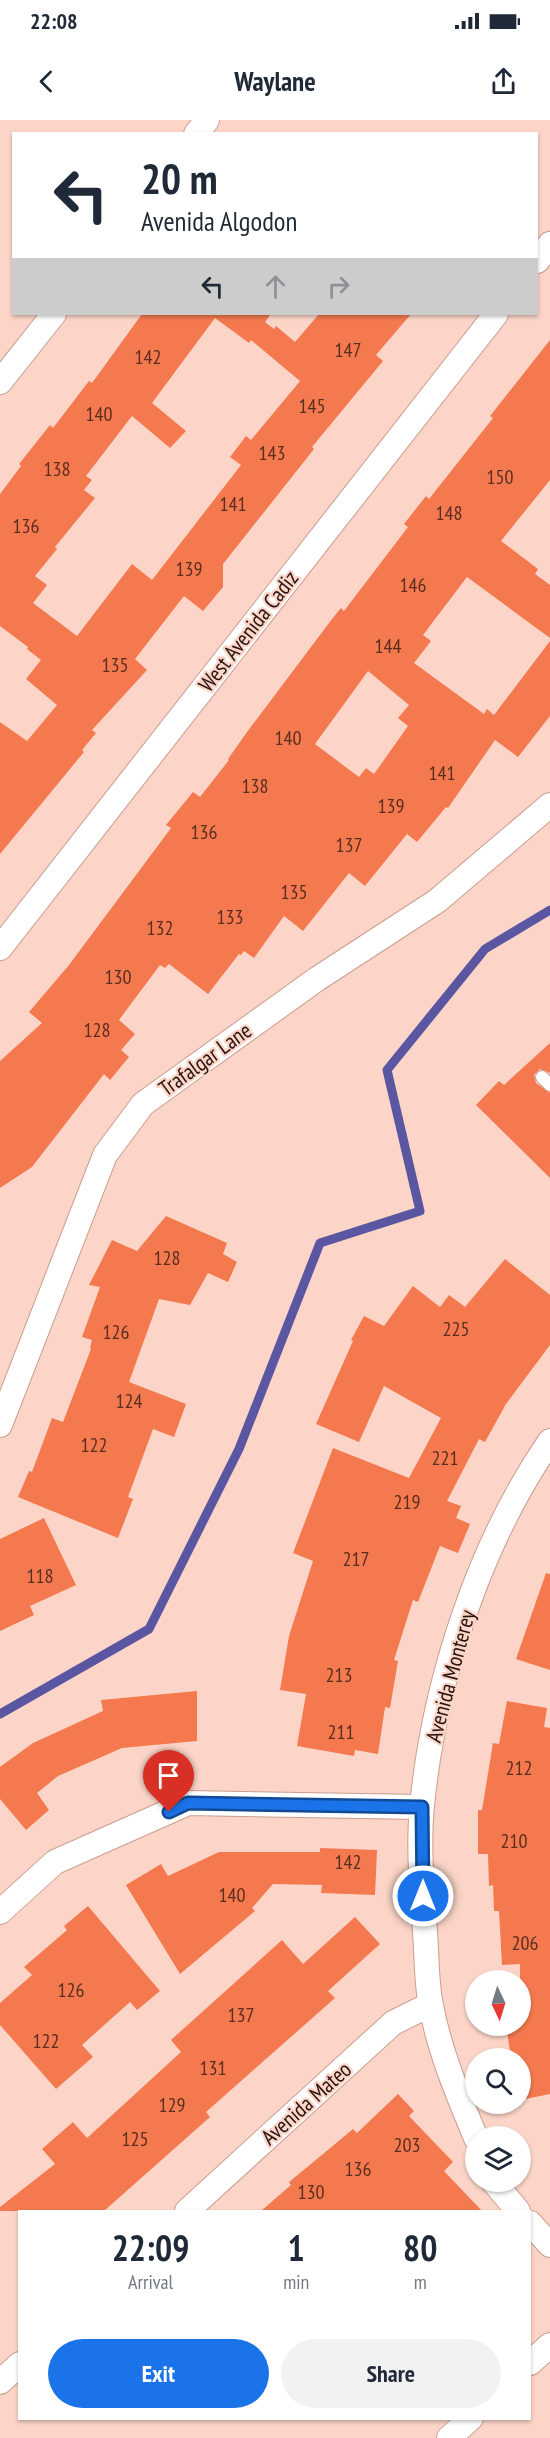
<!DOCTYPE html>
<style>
:root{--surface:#fff;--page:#f2f2f3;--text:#1f2937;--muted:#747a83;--accent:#1a73e8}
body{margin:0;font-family:"PT Sans Narrow",sans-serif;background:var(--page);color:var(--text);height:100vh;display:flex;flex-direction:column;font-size:22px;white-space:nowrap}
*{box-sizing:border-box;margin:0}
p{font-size:20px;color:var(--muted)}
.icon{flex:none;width:33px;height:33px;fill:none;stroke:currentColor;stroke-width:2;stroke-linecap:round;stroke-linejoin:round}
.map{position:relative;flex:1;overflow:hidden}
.drawer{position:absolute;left:18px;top:2090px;width:513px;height:210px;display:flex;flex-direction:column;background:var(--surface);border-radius:0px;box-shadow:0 2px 4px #0004}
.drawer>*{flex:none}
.guide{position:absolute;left:12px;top:12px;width:526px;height:183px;border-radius:0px;box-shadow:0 2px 4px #0004;background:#fff;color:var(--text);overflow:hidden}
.needle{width:39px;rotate:176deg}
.controls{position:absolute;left:465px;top:1850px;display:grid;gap:12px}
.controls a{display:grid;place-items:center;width:66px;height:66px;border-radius:50%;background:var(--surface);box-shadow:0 2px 4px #0004;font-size:30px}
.pin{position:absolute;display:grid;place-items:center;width:51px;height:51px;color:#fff;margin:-62px -26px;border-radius:50% 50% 50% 0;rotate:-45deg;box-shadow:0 0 6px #0007}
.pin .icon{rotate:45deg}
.me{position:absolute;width:66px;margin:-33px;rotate:0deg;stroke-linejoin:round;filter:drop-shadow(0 0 4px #0008)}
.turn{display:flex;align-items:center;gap:21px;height:126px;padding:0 30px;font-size:27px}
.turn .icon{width:78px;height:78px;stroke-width:2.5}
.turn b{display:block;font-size:42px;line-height:51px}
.lanes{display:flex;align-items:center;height:57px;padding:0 30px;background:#0003;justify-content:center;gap:30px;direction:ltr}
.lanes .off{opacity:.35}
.eta{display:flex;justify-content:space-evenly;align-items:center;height:102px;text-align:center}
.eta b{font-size:36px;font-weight:800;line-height:42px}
.cta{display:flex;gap:12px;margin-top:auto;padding:12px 30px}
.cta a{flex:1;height:69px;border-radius:36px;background:var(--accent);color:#fff;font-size:24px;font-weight:800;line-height:69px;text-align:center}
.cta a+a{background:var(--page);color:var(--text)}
.status{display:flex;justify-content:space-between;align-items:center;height:42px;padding:0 30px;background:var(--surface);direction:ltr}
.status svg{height:16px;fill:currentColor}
header{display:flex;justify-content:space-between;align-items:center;height:78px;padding:0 30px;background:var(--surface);font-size:27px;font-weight:800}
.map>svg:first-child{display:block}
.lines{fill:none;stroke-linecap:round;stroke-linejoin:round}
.stream{stroke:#5a56a1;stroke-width:9}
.building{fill:#f4794f;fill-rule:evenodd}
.lane-casing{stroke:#cb9d8e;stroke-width:14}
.street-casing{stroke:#cb9d8e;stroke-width:26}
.lane{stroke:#fff;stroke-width:12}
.street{stroke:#fff;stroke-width:24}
.route-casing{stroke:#114b97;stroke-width:15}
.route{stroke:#1a73e8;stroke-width:10}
.labels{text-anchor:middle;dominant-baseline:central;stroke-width:4.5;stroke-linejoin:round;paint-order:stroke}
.number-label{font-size:20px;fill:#592d1f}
.street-label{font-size:22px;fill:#25140f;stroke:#fcd5c8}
</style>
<div class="status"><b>22:08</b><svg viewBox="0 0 49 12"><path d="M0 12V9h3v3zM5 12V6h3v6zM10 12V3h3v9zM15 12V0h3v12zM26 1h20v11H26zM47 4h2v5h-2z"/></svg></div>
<header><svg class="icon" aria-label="back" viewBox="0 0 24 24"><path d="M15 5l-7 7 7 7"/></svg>Waylane<svg class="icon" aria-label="share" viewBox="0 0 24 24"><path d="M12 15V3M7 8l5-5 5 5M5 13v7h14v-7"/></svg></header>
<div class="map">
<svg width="550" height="2318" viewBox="0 0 550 2318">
<rect width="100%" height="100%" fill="#fcd5c8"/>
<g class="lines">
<path class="stream" d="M0 1594 149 1509 239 1329 320 1123 420 1091 387 950 485 829 550 790"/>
</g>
<path class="building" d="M142 194H271L265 202 274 209 276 206 295 222 319 194H411L376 235 383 241 312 327 314 329 223 444V467L203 491 184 476 135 539 147 550 92 610 96 613 82 630 84 632 0 734V602L27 621 57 585 26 559 41 540 27 529 28 527 0 506V374L21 346 19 344 50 305 53 308 89 261 92 263ZM215 198 249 223 251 220 300 261 251 320 246 316 230 337 241 345 152 460 132 444 77 516 33 483 47 465 35 456 57 429 55 427 95 378 84 370 92 360 86 356 132 296 170 328 186 311 152 283Z
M550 220V360L501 421 538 449 535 454 550 465V518L467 457 423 515 431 521 414 543 484 594 487 589 494 595 550 521V596L518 637 495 620 448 688 446 687 417 722 407 714 365 766 349 753 303 811 284 796 254 838 244 831 241 835 239 834 208 874 169 844 165 848 160 845 119 900 135 914 121 930 129 937 110 960 104 954 32 1047 0 1068V941L42 903 29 892 69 845 171 708 166 705 193 672 200 677 229 640 228 639 247 612 332 499 341 488 344 491 408 407 404 404 426 376 429 379 493 298 490 296ZM368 551 409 585 398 598 408 606 374 654 366 648 359 657 315 624Z
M550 923V953L540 949 534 955 536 963 550 973V1058L476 985 499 961 504 965Z
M166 1096 227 1123 223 1134 237 1142 228 1162 208 1153 190 1185 159 1179 129 1262 186 1284 174 1317 153 1309 128 1377 133 1379 118 1418 18 1377 29 1351 32 1352 52 1298 63 1302 91 1229 90 1228 92 1220 82 1217 100 1167 89 1165 112 1120 137 1131Z
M505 1139 550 1175V1225L506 1284 485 1322 479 1319 447 1381 461 1386 456 1398 470 1404 458 1433 440 1426 418 1482 413 1480 394 1540 398 1541 390 1588 385 1587 378 1634 355 1630 354 1636 297 1626 306 1574 280 1570 289 1516 313 1441 293 1433 333 1328 409 1358 441 1298 384 1266 359 1322 316 1304 353 1221 351 1220 364 1196 384 1206 413 1166 440 1187 449 1175 465 1187Z
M44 1398 76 1465 30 1486 34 1495 0 1511V1419Z
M546 1453 550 1454V1550L516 1539Z
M197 1571V1621L122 1628 58 1656 37 1673 49 1690 26 1710 0 1679V1647L33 1623 103 1591 101 1580Z
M507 1581 547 1588 544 1607 550 1608V1974L520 1980V1938H511L506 1905H520V1844L502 1845 499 1791H494L493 1765 489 1766 488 1734H478V1690H482L493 1623 499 1624Z
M320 1728 377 1730 375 1775 321 1773 322 1765 273 1764 252 1788 255 1791 180 1854 126 1765 161 1744 168 1756 219 1732H320Z
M88 1786 160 1871 137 1890 130 1882 82 1925 93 1937 56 1969 0 1905V1883L32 1855 24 1847 67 1810 64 1806Z
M355 1797 380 1824 328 1871 335 1878 206 1992 210 1997 104 2091H0V2087L55 2044 42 2029 73 2002 87 2018 181 1932 171 1920 282 1820 303 1844Z
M398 1974 414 1991 409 1996 453 2042 444 2051 482 2091H261L291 2065 289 2062 311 2044 353 2009 357 2013Z"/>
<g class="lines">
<g class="lane-casing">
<path id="lane" d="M542 957 550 965"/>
</g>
<g class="street-casing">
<path id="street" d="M196 14 207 0
M537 141 550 124
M0 262 54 194
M0 828 496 194
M0 1305 105 1035 143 984 317 859 437 781 550 685
M0 1792 55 1742 188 1683 422 1687
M476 2018C458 1975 439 1930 431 1885 426 1862 427 1836 425 1812 422 1771 418 1727 422 1686 434 1562 479 1424 550 1321
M493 2061 518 2091
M187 2091 393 1903 431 1884
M530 2103 550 2125
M530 2243 550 2225
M0 2262 20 2244
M449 2318 471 2298"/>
</g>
<use href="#lane" class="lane"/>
<use href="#street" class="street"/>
</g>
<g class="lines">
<g class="route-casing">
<path id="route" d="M169 1692 188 1683 422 1687 423 1776"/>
</g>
<use href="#route" class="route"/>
</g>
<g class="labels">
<g class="number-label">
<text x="348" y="230">147</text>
<text x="148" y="237">142</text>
<text x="312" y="286">145</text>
<text x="99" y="294">140</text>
<text x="272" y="333">143</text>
<text x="57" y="349">138</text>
<text x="500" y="357">150</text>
<text x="233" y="384">141</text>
<text x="449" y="393">148</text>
<text x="26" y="406">136</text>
<text x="189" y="449">139</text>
<text x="413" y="465">146</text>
<text x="388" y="526">144</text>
<text x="115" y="545">135</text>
<text x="288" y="618">140</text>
<text x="442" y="653">141</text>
<text x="255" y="666">138</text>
<text x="391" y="686">139</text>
<text x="204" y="712">136</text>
<text x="349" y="725">137</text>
<text x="294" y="772">135</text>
<text x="230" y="797">133</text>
<text x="160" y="808">132</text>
<text x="118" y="857">130</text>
<text x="97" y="910">128</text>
<text x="167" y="1138">128</text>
<text x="456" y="1209">225</text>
<text x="116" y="1212">126</text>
<text x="129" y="1281">124</text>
<text x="94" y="1325">122</text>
<text x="445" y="1338">221</text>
<text x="407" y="1382">219</text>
<text x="356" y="1439">217</text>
<text x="40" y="1456">118</text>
<text x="339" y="1555">213</text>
<text x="341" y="1612">211</text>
<text x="519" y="1648">212</text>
<text x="514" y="1721">210</text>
<text x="348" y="1742">142</text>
<text x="232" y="1775">140</text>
<text x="525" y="1823">206</text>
<text x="71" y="1870">126</text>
<text x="241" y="1895">137</text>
<text x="46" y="1921">122</text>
<text x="213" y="1948">131</text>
<text x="172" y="1985">129</text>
<text x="135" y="2019">125</text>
<text x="407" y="2025">203</text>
<text x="358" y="2049">136</text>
<text x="311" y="2072">130</text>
</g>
<g class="street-label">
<text transform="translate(248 511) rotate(-52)">West Avenida Cadiz</text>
<text transform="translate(205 939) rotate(-36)">Trafalgar Lane</text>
<text transform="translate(450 1556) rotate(-75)">Avenida Monterey</text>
<text transform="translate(306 1983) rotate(-42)">Avenida Mateo</text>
</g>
</g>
</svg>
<div class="controls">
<a><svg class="needle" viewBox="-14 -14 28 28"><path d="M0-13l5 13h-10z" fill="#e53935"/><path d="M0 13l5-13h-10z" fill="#747a83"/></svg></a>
<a><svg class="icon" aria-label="search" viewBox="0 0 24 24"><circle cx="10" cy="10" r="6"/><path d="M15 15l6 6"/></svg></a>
<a><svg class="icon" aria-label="layers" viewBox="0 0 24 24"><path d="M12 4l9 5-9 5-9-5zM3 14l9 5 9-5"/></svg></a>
</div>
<div class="pin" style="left:169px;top:1692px;background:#d93025"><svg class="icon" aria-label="arrive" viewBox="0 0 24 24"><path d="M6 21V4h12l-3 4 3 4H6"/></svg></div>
<svg class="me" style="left:423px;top:1776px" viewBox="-20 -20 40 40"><circle r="17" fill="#1a73e8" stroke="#fff" stroke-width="3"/><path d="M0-11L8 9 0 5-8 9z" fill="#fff"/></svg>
<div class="guide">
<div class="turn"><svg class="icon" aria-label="left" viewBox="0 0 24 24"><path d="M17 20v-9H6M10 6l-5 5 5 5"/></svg><div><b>20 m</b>Avenida Algodon</div></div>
<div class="lanes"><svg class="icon" aria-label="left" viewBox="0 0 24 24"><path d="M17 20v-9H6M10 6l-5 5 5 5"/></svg><svg class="icon off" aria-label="ahead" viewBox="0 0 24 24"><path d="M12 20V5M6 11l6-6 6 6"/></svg><svg class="icon off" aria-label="right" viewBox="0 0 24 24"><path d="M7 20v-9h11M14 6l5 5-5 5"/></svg></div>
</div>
<section class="drawer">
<div class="eta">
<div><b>22:09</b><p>Arrival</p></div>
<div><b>1</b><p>min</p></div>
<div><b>80</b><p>m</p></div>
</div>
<div class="cta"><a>Exit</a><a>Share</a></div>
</section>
</div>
